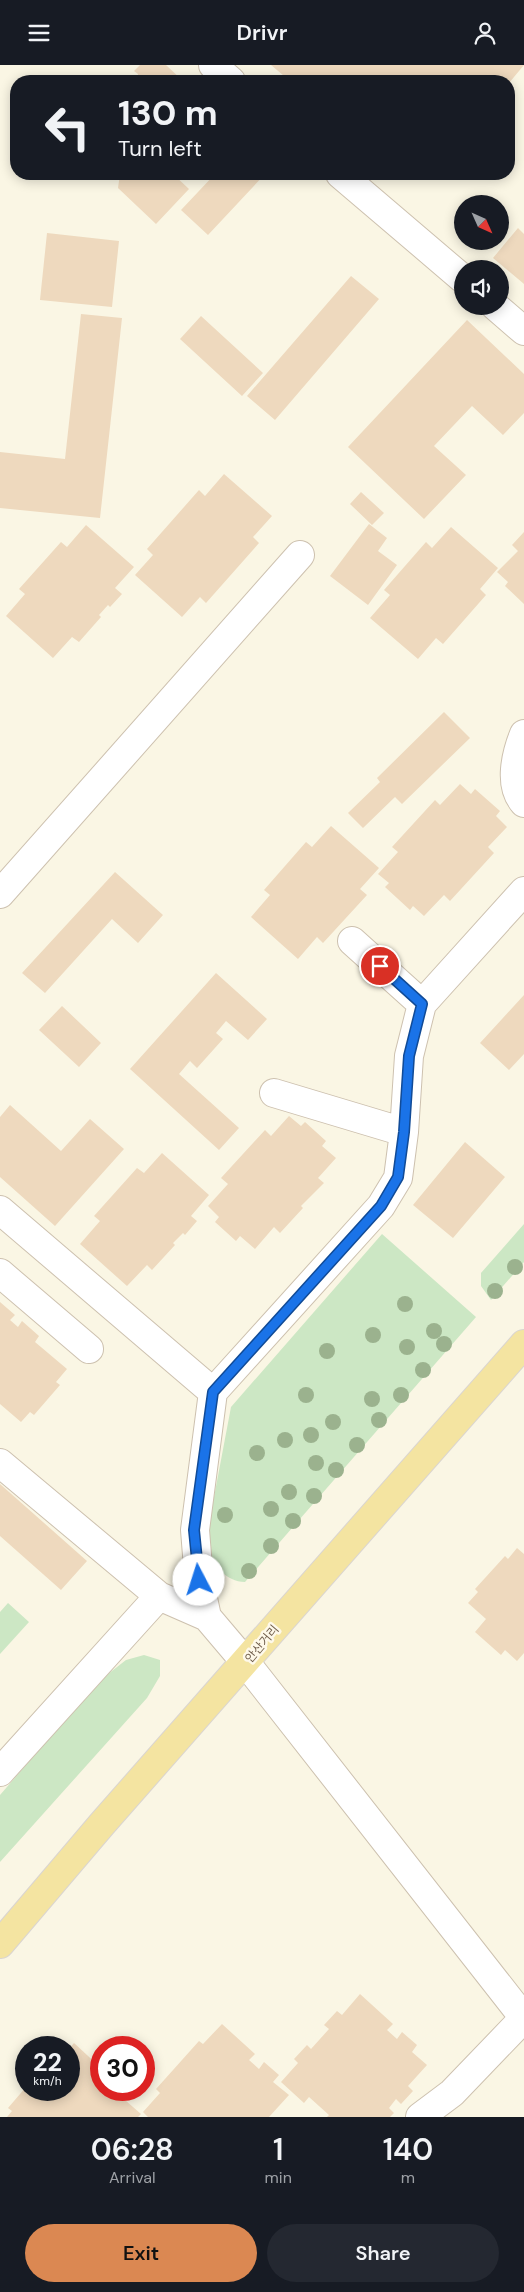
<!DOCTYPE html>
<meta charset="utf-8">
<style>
:root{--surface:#171b24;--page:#242831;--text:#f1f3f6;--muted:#9ea1a6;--accent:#db8852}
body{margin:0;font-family:"DM Sans","Noto Sans KR",sans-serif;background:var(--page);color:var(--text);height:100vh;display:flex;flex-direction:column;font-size:19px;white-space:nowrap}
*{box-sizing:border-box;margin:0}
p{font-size:16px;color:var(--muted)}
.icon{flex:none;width:28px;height:28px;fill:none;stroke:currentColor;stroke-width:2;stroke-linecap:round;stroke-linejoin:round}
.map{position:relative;height:2052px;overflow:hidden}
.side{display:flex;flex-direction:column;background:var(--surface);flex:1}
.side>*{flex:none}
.hud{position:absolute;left:10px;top:10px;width:505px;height:105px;border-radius:20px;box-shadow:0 2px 12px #0003;background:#171b24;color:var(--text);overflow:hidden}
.needle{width:32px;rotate:135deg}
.controls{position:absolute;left:454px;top:130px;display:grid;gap:10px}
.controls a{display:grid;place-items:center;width:55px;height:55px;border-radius:50%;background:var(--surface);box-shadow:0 2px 12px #0003;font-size:25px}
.speed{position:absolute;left:15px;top:1971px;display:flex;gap:10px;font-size:25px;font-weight:700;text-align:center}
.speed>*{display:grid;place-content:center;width:65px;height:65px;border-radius:50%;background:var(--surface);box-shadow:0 2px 12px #0003;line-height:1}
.speed small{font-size:12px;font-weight:400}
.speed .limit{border:8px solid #d22;background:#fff;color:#111}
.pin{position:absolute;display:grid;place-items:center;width:42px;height:42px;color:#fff;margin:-21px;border:2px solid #fff;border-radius:50%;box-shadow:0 1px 5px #0007}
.me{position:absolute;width:55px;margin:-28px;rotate:355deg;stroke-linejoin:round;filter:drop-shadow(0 0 4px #0008)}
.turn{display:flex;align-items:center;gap:18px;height:105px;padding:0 25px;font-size:22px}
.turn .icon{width:65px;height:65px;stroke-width:2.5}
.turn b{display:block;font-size:35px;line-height:42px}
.eta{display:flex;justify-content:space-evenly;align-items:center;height:85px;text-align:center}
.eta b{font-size:30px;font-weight:600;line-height:35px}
.action{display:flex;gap:10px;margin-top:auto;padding:10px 25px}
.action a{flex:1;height:58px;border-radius:30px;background:var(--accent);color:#111;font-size:20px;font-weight:600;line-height:58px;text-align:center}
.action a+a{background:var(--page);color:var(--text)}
header{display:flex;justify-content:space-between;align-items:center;height:65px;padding:0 25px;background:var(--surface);font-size:22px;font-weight:600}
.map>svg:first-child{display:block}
.green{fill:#cce7c4}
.building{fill:#eed9be}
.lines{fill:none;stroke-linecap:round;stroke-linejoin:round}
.minor-casing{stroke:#cdc1af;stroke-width:30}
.major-casing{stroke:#dad5d0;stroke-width:30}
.minor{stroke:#fff;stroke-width:28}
.major{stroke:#f4e4a1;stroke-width:28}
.tree{fill:#9bb28e}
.route-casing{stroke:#114b97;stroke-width:12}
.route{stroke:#1a73e8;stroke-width:9}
.labels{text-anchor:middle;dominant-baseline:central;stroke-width:5;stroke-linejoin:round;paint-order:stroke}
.street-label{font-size:12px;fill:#715f4c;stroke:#fef9ea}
</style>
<header><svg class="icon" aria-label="menu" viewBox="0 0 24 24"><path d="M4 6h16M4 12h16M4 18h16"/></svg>Drivr<svg class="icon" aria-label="person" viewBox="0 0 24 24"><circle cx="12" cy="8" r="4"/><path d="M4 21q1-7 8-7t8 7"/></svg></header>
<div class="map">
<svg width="524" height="2052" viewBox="0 0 524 2052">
<rect width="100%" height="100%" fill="#faf6e4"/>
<path class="green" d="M524 1159V1197L491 1235 481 1221V1208Z
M382 1169 476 1252 245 1517C226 1517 214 1500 204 1485L231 1342Z
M8 1538 29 1557 0 1589V1547Z
M144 1590 160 1595V1611L147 1633 0 1797V1730L99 1616 126 1595Z"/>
<path class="building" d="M140 0H166L183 16H137L138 9 134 6Z
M271 0H524L509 18V16H290Z
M120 109H173L189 124 156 159 118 123Z
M215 109H265L208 170 181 145Z
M518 163 524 169V219L493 193Z
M47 168 119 176 112 242 40 235Z
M351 211 379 234 275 355 247 331Z
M81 249 122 253 100 453 0 443V387L65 394Z
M201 251 263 308 242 331 180 274Z
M467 255 524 309V348L503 370 472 341 434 381 466 410 424 454 348 382Z
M224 409 272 451 253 472 259 478 206 538 200 532 182 552 135 510 153 490 147 484 199 425 205 431Z
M361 427 384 448 372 460 350 439Z
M369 459 387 473 378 486 397 500 368 540 330 511Z
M86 460 134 502 115 523 122 529 110 542 108 540 99 550 101 552 79 577 72 572 53 593 6 551 25 529 19 524 61 477 67 482Z
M451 462 498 503 480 524 486 530 443 579 436 573 418 594 370 553 390 530 384 525 426 477 432 483Z
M524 467V539L505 521 508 517 497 507 518 486 512 480Z
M444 647 470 673 402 739 395 732 363 763 348 748 380 717 377 713Z
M460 719 471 729 475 724 500 746 496 751 507 762 488 782 494 788 450 836 444 830 424 851 413 841 410 845 385 822 389 818 378 809 398 787 392 782 435 735 440 740Z
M331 761 379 803 360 824 367 830 323 878 317 872 298 894 251 852 270 830 264 825 306 777 312 782Z
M115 807 163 850 138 878 112 854 45 928 22 908Z
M216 908 267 954 248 975 226 956 216 968 223 974 197 1003 190 996 179 1009 239 1063 219 1085 130 1004Z
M524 930V989L509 1005 480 978Z
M62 941 101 978 79 1002 39 965Z
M10 1040 61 1086 90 1054 124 1084 55 1161 0 1112V1052Z
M289 1051 301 1061 305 1057 326 1076 322 1081 336 1093 318 1113 324 1118 301 1141 303 1143 280 1168 274 1162 255 1184 240 1171 236 1176 215 1157 219 1152 208 1141 228 1119 221 1113 265 1065 271 1071Z
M465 1077 505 1112 453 1173 413 1140Z
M162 1088 209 1130 191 1151 197 1156 185 1170 183 1168 173 1178 175 1180 152 1205 147 1200 127 1221 80 1179 100 1156 94 1151 137 1103 144 1108Z
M0 1237 15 1250 10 1255 18 1262 22 1256 39 1271 35 1277 67 1304 56 1317 60 1320 34 1350 30 1347 21 1357 0 1339Z
M0 1419 87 1496 61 1525 0 1471Z
M517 1483 524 1489V1588L517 1596 505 1585 501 1590 475 1567 486 1554 468 1538 478 1527 475 1524 505 1491 508 1494Z
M360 1929 393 1959 387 1965 397 1974 402 1967 417 1980 412 1987 427 2000 408 2021 413 2026 401 2039 396 2034 389 2043 394 2048 390 2052H327L329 2050 309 2032 304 2038 281 2017 298 1998 294 1994 307 1980 311 1984 329 1964 324 1960 337 1946 342 1950Z
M222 1959 255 1989 249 1995 259 2004 264 1997 279 2010 273 2017 289 2030 269 2052H148L143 2047 160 2028 156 2024 199 1976 203 1979Z
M74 1978 101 2003V2025H126L131 2029 125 2035 141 2049 138 2052H7L12 2046 8 2043 26 2022V2025H69V1984Z"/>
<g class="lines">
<g class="minor-casing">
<path id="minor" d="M213 0 231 16
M340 109 462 213
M495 241 524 266
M524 669C516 689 508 720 524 738
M0 829 300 490
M352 876 422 939
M274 1028 404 1067
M0 1145 213 1327
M0 1208 89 1284
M0 1398 159 1531
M207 1552 199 1515 195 1465 213 1327 381 1141 398 1113 404 1067 409 991 422 939 524 826
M0 1707 159 1531 207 1552 246 1598 524 1953
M420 2052 452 2028 524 1953"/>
</g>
<g class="major-casing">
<path id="major" d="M0 1879 102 1759 524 1279"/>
</g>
<use href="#minor" class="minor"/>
<use href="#major" class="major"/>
</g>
<g class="tree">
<circle cx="515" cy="1202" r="8"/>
<circle cx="495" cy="1226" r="8"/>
<circle cx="405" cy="1239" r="8"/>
<circle cx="434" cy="1266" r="8"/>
<circle cx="373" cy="1270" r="8"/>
<circle cx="444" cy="1279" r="8"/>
<circle cx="407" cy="1282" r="8"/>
<circle cx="327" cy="1286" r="8"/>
<circle cx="423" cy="1305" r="8"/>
<circle cx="306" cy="1330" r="8"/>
<circle cx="401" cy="1330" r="8"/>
<circle cx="372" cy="1334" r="8"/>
<circle cx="379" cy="1355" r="8"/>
<circle cx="333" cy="1357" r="8"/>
<circle cx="311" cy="1370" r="8"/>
<circle cx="285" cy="1375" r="8"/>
<circle cx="357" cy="1380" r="8"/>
<circle cx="257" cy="1388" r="8"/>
<circle cx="316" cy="1398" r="8"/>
<circle cx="336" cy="1405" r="8"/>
<circle cx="289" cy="1427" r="8"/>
<circle cx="314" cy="1431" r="8"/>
<circle cx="271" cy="1444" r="8"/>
<circle cx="225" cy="1450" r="8"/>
<circle cx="293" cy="1456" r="8"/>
<circle cx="271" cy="1481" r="8"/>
<circle cx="249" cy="1506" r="8"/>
</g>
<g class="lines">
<g class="route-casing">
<path id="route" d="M199 1515 194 1465 213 1327 381 1141 398 1112 404 1067 409 991 422 939 380 901"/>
</g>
<use href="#route" class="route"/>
</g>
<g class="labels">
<g class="street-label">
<text transform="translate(262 1579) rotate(-50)">안산거리</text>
</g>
</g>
</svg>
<div class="controls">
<a><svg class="needle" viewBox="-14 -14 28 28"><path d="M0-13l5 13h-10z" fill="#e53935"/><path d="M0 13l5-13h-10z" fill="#9ea1a6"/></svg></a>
<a><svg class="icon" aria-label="sound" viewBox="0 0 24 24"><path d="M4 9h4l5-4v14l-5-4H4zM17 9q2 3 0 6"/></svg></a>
</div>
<div class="speed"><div>22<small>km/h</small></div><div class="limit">30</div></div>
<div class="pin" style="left:380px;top:901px;background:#d93025"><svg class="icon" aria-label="arrive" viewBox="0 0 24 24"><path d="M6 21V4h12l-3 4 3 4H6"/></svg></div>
<svg class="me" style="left:199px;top:1515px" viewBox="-20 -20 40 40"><circle r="19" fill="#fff"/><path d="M0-13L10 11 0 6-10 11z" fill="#1a73e8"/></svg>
<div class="hud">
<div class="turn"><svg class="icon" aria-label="left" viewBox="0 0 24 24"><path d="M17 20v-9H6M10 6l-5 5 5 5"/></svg><div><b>130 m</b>Turn left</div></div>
</div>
</div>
<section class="side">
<div class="eta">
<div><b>06:28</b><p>Arrival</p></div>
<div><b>1</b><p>min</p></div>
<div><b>140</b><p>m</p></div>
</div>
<div class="action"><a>Exit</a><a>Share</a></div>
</section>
